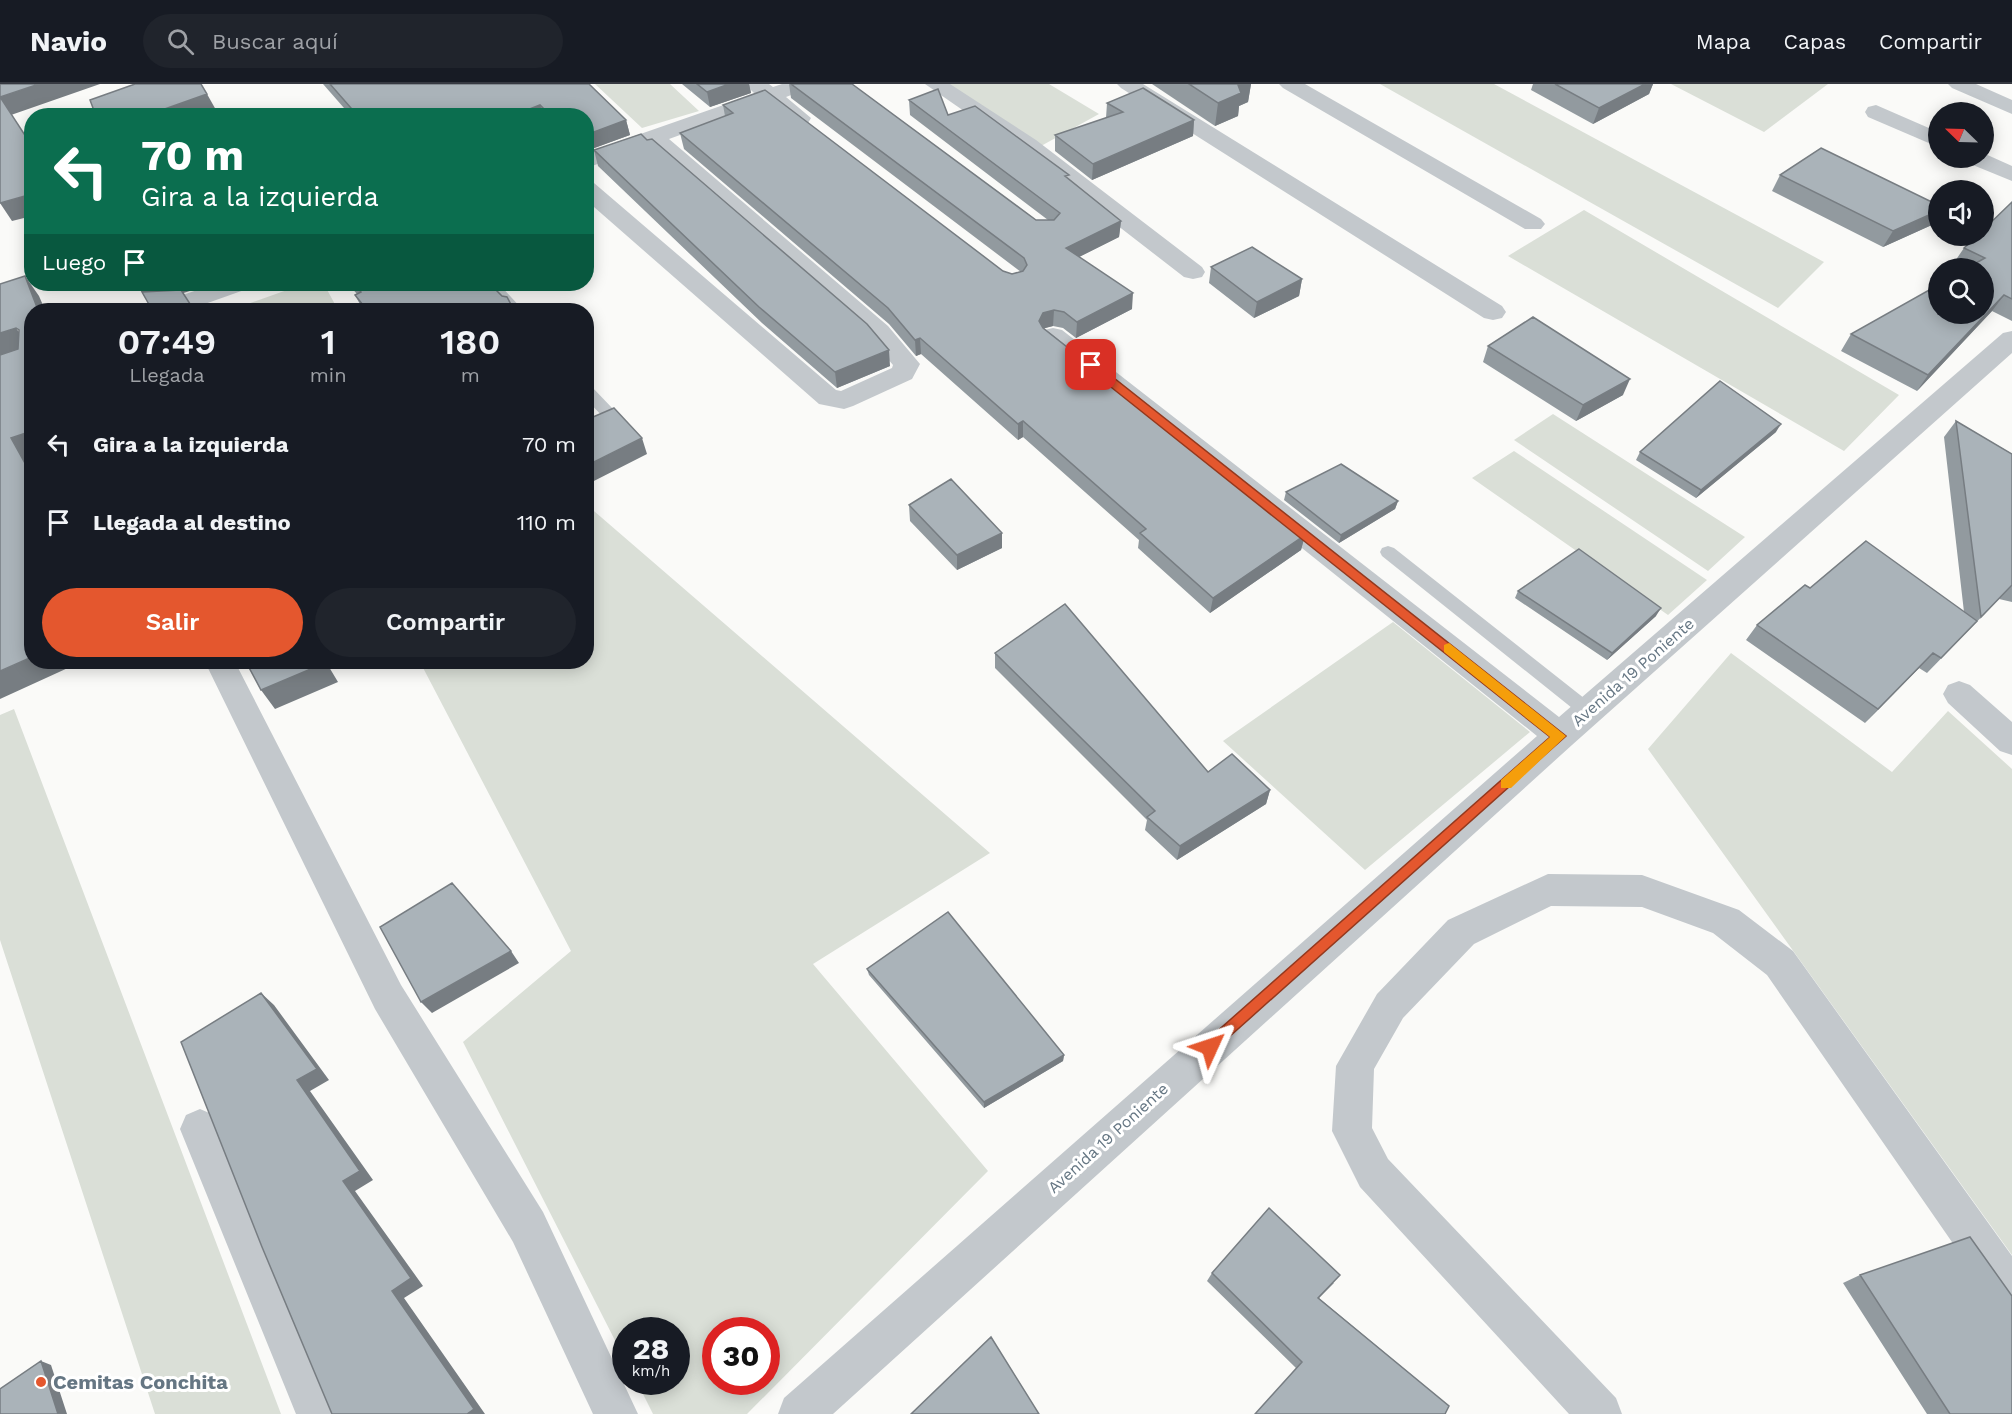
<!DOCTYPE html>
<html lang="es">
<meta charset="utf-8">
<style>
:root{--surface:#171b24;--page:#20242c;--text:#f1f3f6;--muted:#9ea1a6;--line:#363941;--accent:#e4572e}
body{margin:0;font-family:"Work Sans",sans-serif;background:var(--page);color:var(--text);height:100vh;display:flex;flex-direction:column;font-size:22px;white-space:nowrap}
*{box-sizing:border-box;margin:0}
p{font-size:20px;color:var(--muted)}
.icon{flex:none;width:33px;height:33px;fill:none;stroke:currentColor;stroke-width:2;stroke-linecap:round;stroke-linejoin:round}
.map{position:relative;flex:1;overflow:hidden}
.drawer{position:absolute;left:24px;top:219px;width:570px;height:366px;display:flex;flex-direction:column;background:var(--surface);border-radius:24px;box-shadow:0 3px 15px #0003}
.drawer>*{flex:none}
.top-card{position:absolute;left:24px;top:24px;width:570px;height:183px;border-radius:24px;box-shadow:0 3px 15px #0003;background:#0b6e4f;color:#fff;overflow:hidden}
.needle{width:39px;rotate:293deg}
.fabs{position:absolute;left:1928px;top:18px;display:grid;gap:12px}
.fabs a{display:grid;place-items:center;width:66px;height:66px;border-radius:50%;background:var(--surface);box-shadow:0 3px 15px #0003;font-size:30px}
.speed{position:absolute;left:612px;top:1233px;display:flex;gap:12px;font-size:30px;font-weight:700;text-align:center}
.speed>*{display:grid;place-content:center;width:78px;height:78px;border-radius:50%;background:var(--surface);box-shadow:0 3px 15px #0003;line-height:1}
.speed small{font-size:15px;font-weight:400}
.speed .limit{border:9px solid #d22;background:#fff;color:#111}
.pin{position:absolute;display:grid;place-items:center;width:51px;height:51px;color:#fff;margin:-26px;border-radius:12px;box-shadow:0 3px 9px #0006}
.me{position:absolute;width:66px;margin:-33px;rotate:48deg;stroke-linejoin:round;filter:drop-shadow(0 0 4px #0008)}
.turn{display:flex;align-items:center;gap:21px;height:126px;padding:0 18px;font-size:27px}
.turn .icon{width:78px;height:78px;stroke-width:2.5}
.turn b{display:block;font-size:42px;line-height:51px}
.then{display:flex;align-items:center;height:57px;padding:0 18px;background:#0003;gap:12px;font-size:22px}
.eta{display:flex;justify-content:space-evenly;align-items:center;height:102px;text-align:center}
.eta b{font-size:36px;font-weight:600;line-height:42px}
.button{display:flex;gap:12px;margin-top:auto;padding:12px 18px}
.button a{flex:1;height:69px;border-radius:36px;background:var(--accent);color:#fff;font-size:24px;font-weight:600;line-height:69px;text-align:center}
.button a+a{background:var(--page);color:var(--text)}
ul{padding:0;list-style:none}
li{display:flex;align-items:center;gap:18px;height:78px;padding:0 18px}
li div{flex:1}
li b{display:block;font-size:22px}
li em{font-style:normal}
header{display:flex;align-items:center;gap:36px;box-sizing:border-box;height:84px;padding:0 30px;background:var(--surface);border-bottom:2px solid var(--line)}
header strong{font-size:28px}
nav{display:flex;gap:33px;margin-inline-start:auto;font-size:21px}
.search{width:420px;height:54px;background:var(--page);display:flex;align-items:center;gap:15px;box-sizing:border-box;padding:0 21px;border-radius:33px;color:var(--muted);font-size:22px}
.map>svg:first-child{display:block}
.green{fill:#dadfd7;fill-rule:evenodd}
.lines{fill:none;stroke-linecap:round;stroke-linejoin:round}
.lane{fill:#c3c8cc;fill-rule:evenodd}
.street{fill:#c3c8cc;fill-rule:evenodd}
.wall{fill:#929a9f}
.shaded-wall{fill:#777d82}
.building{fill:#aab3b9;stroke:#777d82;stroke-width:1.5}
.route{fill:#e4572e;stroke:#94391e;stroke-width:1.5}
.slow{fill:#f59e0b}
.poi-dot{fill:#e4572e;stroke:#fff;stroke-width:2}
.labels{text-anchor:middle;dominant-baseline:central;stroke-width:6;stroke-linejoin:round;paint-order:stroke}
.street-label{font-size:16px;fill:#657683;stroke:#fff}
.near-poi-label{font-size:20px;font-weight:bold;fill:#657683;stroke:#fff;text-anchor:start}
</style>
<header>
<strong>Navio</strong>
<div class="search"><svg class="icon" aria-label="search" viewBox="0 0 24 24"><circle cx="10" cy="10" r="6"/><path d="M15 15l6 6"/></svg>Buscar aquí</div>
<nav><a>Mapa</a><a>Capas</a><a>Compartir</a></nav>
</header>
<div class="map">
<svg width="2012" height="1330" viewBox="0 0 2012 1330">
<rect width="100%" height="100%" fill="#fafaf8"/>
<path class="green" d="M595 0H670L699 27 642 44Z
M948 0H1049L1099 30 1041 62Z
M1380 0H1494L1824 178 1778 224Z
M1671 0H1828L1764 48Z
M1584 126 1899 311 1844 367 1508 172Z
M304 200H324L338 226H238L236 224Z
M1553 330 1745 453 1708 487 1514 356Z
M1514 367 1707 496 1668 531 1472 394Z
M587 421 990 769 813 880 988 1087 747 1330H653L637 1298H676V1246H626L625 1276 463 958 571 867 420 578H586ZM716 1246H766V1298H716Z
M1393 538 1530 648 1365 786 1223 657Z
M1731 569 1892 688 1948 627 2012 685V1171L1648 665Z
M14 625 281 1330H155L0 856V631Z"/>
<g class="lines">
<path class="lane" d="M485 200H499L523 226H509Z
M586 300 591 302 615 327 617 331 615 335H605L586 315Z
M1388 462 1394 464 1594 622 1597 627 1594 632H1582L1382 472 1380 468 1382 464Z"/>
<path class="street" d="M745 0H769L773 3 782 0H813L809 4 786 13 811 34 808 39C791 43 780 29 768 19L669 55 888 242 920 280 912 295 853 322 844 325 819 320 586 116V97L594 99 836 306 841 307 892 284 893 281 870 254 650 62 586 84V69L755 10Z
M925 0H950L1036 56 1202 183 1205 188 1202 193 1193 195 1184 193 1020 66Z
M1117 0H1143L1502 222 1506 228 1502 234 1493 236 1484 234 1121 4Z
M1279 0H1305L1541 135 1545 140 1541 145H1525L1283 4Z
M1948 0H1976L2012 16V30L1952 4Z
M1876 21 1938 48V63L1868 33 1865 28 1868 23Z
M1983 69 2012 82V97L1968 79 1965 74H1983Z
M215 200H250L247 205 188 226H152L156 220Z
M1053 244 1062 246 1559 633 2003 249 2012 247V269L1572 661 833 1330H778L784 1314 1537 652 1044 258 1040 252 1044 246Z
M205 578H235L401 901 543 1128 638 1330H593L513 1158 375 925Z
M1959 597 1970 601 2012 638V671L2000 667 1948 619 1943 610 1948 601Z
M1548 790 1642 791 1739 826 1793 867 2012 1172V1229L1997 1223 1767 891 1713 849 1642 823 1551 822 1474 860 1403 934 1374 985 1372 1044 1388 1075 1616 1314 1622 1330H1569L1360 1103 1332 1047 1336 982 1377 910 1448 836Z
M200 1025 214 1031 340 1330H296L180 1045 186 1031Z"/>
</g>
<path class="wall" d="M323 0H589L626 36 630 51 586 67V32H351Z
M682 0H749L751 9 710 23Z
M789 0H852L1036 136H1048L910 31 909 16 948 31 1069 96 1121 137 1119 153 1079 173 1132 225 1076 254 1063 244 1053 242 1044 244 1305 451 1301 466 1210 529 1138 464 1139 456 1023 353 1018 356 921 270 916 272 889 240 684 65 680 49 725 32 723 21 1003 187 1012 190 1021 188 791 14Z
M1152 0H1251L1248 18 1239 22 1238 32 1215 42Z
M1533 0H1653L1649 10 1593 40 1531 6Z
M1107 19 1194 36 1193 52 1092 96 1055 67V51L1106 34Z
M647 56 890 282 837 304 762 239 598 82 594 66Z
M1780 91 1934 140 1883 163 1772 107Z
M2012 118V237L1992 227 1917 307 1841 267 1851 250 1983 184H1962L1953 180 1964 164Z
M1211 183 1302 195 1299 212 1254 234 1209 199Z
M348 200H490L514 226H363L355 211 357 210Z
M1488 262 1623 311 1576 337 1483 278Z
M1956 337 2012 370V518L1999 515 1927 589 1919 584 1865 639 1746 556 1757 541 1810 504 1964 528 1944 353Z
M1776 348 1696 414 1636 376 1640 368Z
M1286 408 1398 417 1395 425 1339 459 1284 416Z
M909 421 1002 464 957 486 910 437Z
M1518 507 1656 532 1607 576 1515 514Z
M995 569 1208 688 1270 706 1266 720 1177 776 1145 746 1147 736 995 584Z
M867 885 1064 971 1063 977 984 1024 869 891Z
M1212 1189 1334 1199 1319 1214 1449 1322 1296 1284 1207 1197Z
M1860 1191 2012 1330H1927L1843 1199Z"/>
<path class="shaded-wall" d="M39 0H100L11 31 0 13Z
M729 0H749L751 9 710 23 707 8Z
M1241 0H1251L1248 18 1239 22 1238 32 1215 42 1218 19 1238 1Z
M1645 0H1653L1649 10 1593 40 1599 24Z
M207 10 216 26 200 32H145Z
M540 21 544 32H512Z
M626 36 630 51 586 67V51Z
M1194 36 1193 52 1092 96 1093 80Z
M32 110V132L12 137 0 119Z
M1938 127V133L1934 140 1883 163 1893 147Z
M1121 137 1119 153 1065 180 1066 164Z
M25 192 39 212 45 226H38Z
M1302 195 1299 212 1254 234 1257 218Z
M155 200H212L155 218 152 222 142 207 146 202Z
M1133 209 1132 225 1076 254 1077 238Z
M2004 211 1992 227 1917 307 1928 291Z
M1054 226 1053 242 1042 245 1039 237 1043 229Z
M16 244 31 265 0 275V249Z
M920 254 921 270 916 272 915 256Z
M889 266 890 282 837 304 835 288Z
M1630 295 1623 311 1576 337 1583 321Z
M1023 337V353L1018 356V340Z
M1781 340 1776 348 1696 414 1701 406Z
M32 347V373L28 374 32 381V392L11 354Z
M642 354 647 370 586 401V382Z
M1398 417 1395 425 1339 459 1341 451Z
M1002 449V464L957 486V471Z
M1305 451 1301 466 1210 529 1213 514Z
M1661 524 1656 532 1607 576 1612 569Z
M1933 569 1919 584 1865 639 1878 625Z
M32 573V578H81L0 615V587Z
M324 578H326L338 598 275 625 261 606Z
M1270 706 1266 720 1177 776 1180 762Z
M511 867 519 879 432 929 421 918Z
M261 909 274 921 329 996 310 1007 373 1096 355 1107 423 1202 404 1214 485 1330H467L392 1207 297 996Z
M1064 971 1063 977 984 1024V1018Z
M41 1277 51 1281 67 1330H58Z"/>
<path class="building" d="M0 0H39L0 13Z
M135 0H201L207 10 145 32H96L90 16Z
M330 0H589L626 36 586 51V32H551L540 21 512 32H358Z
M697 0H729L707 8Z
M791 0H852L1036 136H1054L1060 129 909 16 938 5 948 31 975 22 1069 91 1065 92 1121 137 1066 164 1133 209 1077 238 1064 228 1054 226 1043 229 1039 237 1043 244 1305 451 1213 514 1140 449 1146 445 1023 337 1018 340 920 254 915 256 888 224 680 49 733 29 723 21 765 6 1003 187 1012 190 1023 187 1027 181 1024 174Z
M1189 0H1241L1238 1 1241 9 1218 19Z
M1555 0H1645L1599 24Z
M1143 4 1194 36 1093 80 1055 51 1123 28 1107 19Z
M0 13 32 62V110L0 119Z
M641 50 647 56 652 55 867 240 889 266 835 288 759 223 594 66Z
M1821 64 1938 121V127L1893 147 1780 91Z
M2012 118V215L2004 211 1928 291 1851 250 1938 201V230H1983V184H1967L1985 174 1964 164 1977 152H1983V146Z
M1252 163 1302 195 1257 218 1211 183Z
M25 192 38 226H32V347L11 354 32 392V573L0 587V271L18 265 19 246 16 244 0 249V200Z
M138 200H155L146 202 142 207Z
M354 200H490L502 212 507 213 514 226H367L355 211 361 208Z
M181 206 194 226H145L151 224 142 208Z
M1533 233 1630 295 1583 321 1488 262Z
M1720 297 1781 340 1701 406 1640 368Z
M614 324 642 354 586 382V336Z
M1956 337 2012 370V501L1981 533Z
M1341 380 1398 417 1341 451 1286 408Z
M951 395 1002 449 957 471 909 421Z
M1866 457 1977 537 1941 574 1933 569 1878 625 1757 541 1805 501 1810 504Z
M1579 465 1661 524 1612 569 1518 507Z
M1065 520 1208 688 1232 670 1270 706 1180 762 1147 733 1155 727 995 569Z
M246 578H324L325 579 261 606Z
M452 799 511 867 421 918 380 843Z
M948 828 1064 971 984 1018 867 885Z
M261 909 317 985 297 996 360 1087 343 1097 411 1194 392 1207 474 1325 467 1330H332L262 1163 181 958Z
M1269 1124 1340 1191 1318 1214 1449 1322 1445 1330H1255L1302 1278 1212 1189Z
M1970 1153 2012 1212V1330H1950L1860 1191Z
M991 1253 1039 1330H911Z
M41 1277 58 1330H0V1305Z"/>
<path class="route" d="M1087 279H1095L1566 652 1210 970 1205 968 1202 963 1205 958 1550 653 1087 284Z"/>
<path class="slow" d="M1449 559 1566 652 1511 704H1501V696L1550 653 1444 568V561Z"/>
<circle class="poi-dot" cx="41" cy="1298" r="6"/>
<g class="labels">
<g class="street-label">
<text transform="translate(1633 588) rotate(-41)">Avenida 19 Poniente</text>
<text transform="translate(1108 1054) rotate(-42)">Avenida 19 Poniente</text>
</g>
<g class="near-poi-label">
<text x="53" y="1298">Cemitas Conchita</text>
</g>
</g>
</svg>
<div class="fabs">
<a><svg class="needle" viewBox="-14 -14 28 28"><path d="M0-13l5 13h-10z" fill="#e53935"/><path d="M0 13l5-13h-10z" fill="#9ea1a6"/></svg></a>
<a><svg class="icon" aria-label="sound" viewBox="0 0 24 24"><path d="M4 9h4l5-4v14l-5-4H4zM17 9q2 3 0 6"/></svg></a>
<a><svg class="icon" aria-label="search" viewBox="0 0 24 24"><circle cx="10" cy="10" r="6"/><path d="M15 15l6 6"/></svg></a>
</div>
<div class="speed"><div>28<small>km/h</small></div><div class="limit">30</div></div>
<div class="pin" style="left:1091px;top:281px;background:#d93025"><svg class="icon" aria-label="arrive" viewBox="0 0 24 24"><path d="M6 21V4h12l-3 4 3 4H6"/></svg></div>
<svg class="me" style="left:1210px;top:963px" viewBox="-20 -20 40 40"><path d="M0-17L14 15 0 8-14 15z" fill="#e4572e" stroke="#fff" stroke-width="4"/></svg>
<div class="top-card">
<div class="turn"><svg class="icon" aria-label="left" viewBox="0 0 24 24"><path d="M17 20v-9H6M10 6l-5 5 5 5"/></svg><div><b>70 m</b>Gira a la izquierda</div></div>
<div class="then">Luego<svg class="icon" aria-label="arrive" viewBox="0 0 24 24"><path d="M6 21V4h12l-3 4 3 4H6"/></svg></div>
</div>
<section class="drawer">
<div class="eta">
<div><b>07:49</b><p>Llegada</p></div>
<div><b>1</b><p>min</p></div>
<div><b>180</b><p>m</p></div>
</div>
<ul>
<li><svg class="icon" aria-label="left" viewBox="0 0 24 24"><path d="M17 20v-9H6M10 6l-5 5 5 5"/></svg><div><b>Gira a la izquierda</b></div><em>70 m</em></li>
<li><svg class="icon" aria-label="arrive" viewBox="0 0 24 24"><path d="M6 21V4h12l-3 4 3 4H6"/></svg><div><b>Llegada al destino</b></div><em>110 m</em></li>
</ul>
<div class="button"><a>Salir</a><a>Compartir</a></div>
</section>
</div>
